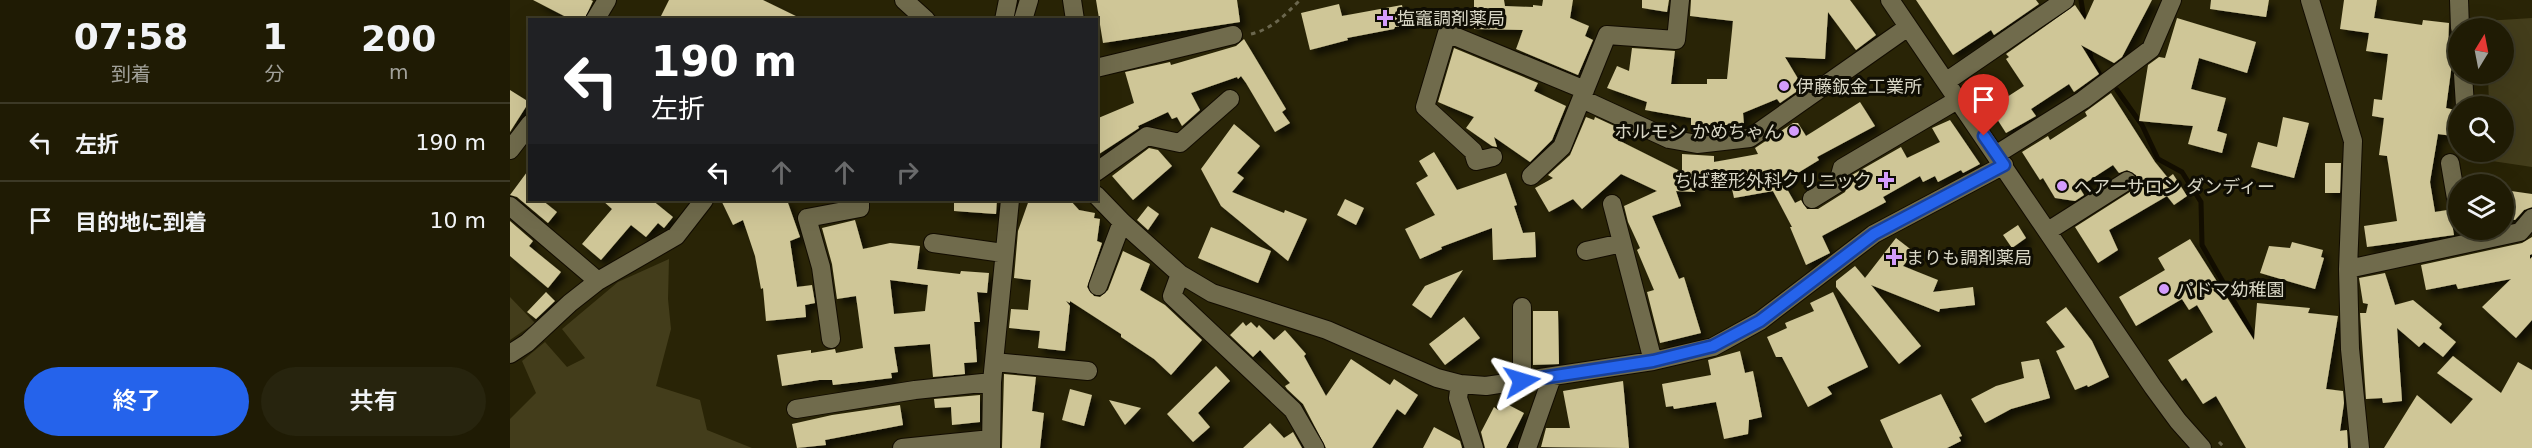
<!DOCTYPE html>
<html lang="ja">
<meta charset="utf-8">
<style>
:root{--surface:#1f1b04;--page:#27240e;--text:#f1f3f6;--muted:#a1a19a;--line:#3c3926;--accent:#2563eb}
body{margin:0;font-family:"DejaVu Sans","Noto Sans JP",sans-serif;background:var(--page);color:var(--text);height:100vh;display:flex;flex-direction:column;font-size:22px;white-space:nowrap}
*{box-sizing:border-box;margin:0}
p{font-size:20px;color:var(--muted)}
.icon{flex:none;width:33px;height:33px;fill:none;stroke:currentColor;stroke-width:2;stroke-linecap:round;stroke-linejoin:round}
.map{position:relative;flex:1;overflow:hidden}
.details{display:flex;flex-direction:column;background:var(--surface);width:510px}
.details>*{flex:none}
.top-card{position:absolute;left:18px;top:18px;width:570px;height:183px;border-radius:0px;box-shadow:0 6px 24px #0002,0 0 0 2px var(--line);background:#202124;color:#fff;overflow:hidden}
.needle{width:39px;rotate:10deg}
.fabs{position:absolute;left:1938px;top:18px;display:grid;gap:12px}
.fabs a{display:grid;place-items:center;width:66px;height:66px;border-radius:50%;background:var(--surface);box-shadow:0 6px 24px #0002,0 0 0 2px var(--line);font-size:30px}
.pin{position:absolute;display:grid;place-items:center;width:51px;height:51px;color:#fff;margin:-62px -26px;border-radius:50% 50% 50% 0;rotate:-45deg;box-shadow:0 0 6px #0007}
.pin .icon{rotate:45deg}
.me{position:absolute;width:66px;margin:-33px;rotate:83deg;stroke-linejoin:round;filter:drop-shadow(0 0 4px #0008)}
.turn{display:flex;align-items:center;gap:21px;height:126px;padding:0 24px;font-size:27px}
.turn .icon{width:78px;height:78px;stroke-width:2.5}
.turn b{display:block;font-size:42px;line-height:51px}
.lanes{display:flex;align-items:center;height:57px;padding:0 24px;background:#0003;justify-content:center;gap:30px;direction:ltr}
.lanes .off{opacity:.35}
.eta{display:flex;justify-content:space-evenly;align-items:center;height:102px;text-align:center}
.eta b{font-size:36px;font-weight:600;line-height:42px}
.cta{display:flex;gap:12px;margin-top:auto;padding:12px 24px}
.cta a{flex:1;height:69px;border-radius:36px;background:var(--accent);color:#fff;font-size:24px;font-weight:600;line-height:69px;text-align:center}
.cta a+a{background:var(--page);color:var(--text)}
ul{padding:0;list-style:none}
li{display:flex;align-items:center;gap:18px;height:78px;padding:0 24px;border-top:2px solid var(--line)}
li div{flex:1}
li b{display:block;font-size:22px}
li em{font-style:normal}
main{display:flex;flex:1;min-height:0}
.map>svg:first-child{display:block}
.green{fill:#433d1b}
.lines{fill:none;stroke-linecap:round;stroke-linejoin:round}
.stream{stroke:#120d00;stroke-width:5}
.building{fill:#cfc697;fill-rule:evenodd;filter:url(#shadow)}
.minor-casing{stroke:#120c00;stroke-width:20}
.path{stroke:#6b674e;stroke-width:3;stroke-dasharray:4.5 4.5;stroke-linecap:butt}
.minor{stroke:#706b4c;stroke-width:18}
.route-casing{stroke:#184099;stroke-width:15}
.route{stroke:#2563eb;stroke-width:10}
.poi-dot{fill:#d39cfc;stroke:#0f0d03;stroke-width:2}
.labels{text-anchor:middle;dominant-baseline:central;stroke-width:6;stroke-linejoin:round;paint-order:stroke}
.poi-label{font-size:18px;fill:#d8d6c5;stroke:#0f0d03;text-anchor:start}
</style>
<main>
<section class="details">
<div class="eta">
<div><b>07:58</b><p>到着</p></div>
<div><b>1</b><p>分</p></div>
<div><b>200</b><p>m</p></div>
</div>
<ul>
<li><svg class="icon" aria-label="left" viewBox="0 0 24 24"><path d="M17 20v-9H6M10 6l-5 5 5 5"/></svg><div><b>左折</b></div><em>190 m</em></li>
<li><svg class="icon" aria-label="arrive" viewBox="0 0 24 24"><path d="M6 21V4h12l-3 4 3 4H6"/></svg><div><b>目的地に到着</b></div><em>10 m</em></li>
</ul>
<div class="cta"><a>終了</a><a>共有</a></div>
</section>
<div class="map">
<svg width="2022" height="448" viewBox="0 0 2022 448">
<defs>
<filter id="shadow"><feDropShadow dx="5.5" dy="5.5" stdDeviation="3" flood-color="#0009"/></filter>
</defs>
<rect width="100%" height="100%" fill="#292406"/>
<path class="green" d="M2022 18V167L1982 161 1981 152H1994V106H1979L1978 74H1994V28H1975V21Z
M159 259 158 299 161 329 146 386 190 400 197 430 242 448H0V419L26 393 12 361 35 342 57 367 75 358 52 329 108 282Z
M0 297 25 323 0 340Z"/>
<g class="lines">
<path class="stream" d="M1571 0 1575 25
M1578 43 1581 59 1590 75
M1607 90 1632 125 1648 159 1672 172 1691 202 1692 245 1747 342"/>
</g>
<path class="building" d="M23 0H81L83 1 74 20H62Z
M159 0H253L294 20H149Z
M586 0H727L730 22 593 43Z
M964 0H994L995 6 1023 7V5L1032 6 1033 0H1063L1060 18 1079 26 1075 36 1083 40 1068 75 1006 49 1013 30 964 29Z
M1132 0H1159L1157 12 1132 8Z
M1181 0H1340L1366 35 1346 50 1318 12 1315 59 1275 57 1293 87 1270 103 1267 99 1233 113 1234 125H1181V118L1135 110 1137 102 1097 88 1107 66 1119 71 1122 48 1165 51 1161 84H1197V79H1217L1223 21 1180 16Z
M1406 0H1526L1529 4 1484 35 1481 30 1443 55Z
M1584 0H1642L1612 57 1604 63 1571 45 1589 74 1564 92 1559 84 1521 109 1526 116 1496 133 1480 108 1514 86 1496 59 1499 57 1496 54 1565 5 1575 20Z
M1701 0H1759L1756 17 1700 9Z
M1834 0H1867L1864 18 1912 25 1913 20 1939 23 1938 48 1944 49 1936 108 1945 110 1946 112 1943 136 1928 134 1920 182 1925 212 1937 210 1941 218 1944 235 1857 247 1854 226 1887 221 1877 156 1869 155 1874 118 1862 116 1864 99 1872 100 1878 54 1856 51 1859 33 1830 29Z
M829 4 832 16 892 5 896 27H885L884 29 837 38 838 40 800 50 791 13Z
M1667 18 1746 42 1737 73 1689 58 1681 89 1716 98 1707 131 1717 134 1712 153 1678 144 1683 126 1629 121 1638 65 1649 57 1655 58Z
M734 39 776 109 772 112 780 123 765 132 736 83 731 76 728 79 727 77 681 93 690 110 672 126 667 117 662 119 658 112 628 126 629 128 586 156V119L624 103 615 72 660 62 661 65 726 46Z
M944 48 1028 83 1024 91 1056 106 1042 140 1020 162 984 137 987 147 982 146 956 128 964 117 928 102Z
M0 90 19 102 0 132Z
M1601 93 1645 162 1658 178 1663 174 1677 196 1664 205 1657 196 1599 230 1608 250 1588 263 1565 227 1623 190 1628 181 1626 175 1617 170 1609 173 1603 165 1569 187 1574 195 1565 201 1545 198 1533 178 1530 180 1512 152 1538 136 1540 140 1577 116 1575 112Z
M1350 102 1365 126 1307 157 1309 160 1273 182 1285 203 1291 200 1297 209H1308L1335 192 1342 175 1391 147 1397 158 1430 142 1422 128 1440 120 1470 164 1453 173 1451 170 1428 182 1425 176 1413 182 1410 176 1373 197 1376 202 1312 236 1320 253 1296 265 1280 227H1282L1263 191 1224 198 1221 184 1185 183V192L1166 191 1171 206 1142 216 1169 279 1174 277 1191 333 1150 343 1137 292 1144 290 1127 250 1130 248 1118 222 1114 206 1147 191 1111 174 1072 209 1063 199 1039 212 1025 188 1043 178 1038 175 1060 155 1076 117 1084 120 1085 117 1113 130 1108 140 1172 172V154L1204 156V162L1248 154 1245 148 1283 123H1288L1296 136Z
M1773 117 1799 123 1784 178 1741 167 1748 142 1767 147Z
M724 124 750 146 727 173 734 178 722 192 774 213 775 210 797 219 778 261 711 206 691 169Z
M639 148 648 150 662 166 623 200 602 176Z
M924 152 947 190 996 173 1007 205 1004 206 1013 233 1025 232 1026 257 983 260 982 228 931 247 932 249 910 259 895 229 925 215 906 183 918 176 909 161Z
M1815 163H1831L1830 193H1815Z
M20 168V200H32L47 212 38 223 7 197 0 195Z
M1994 190 2022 194V207L2014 210 2005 220 1994 218Z
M835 199 854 208 846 225 827 215Z
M92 200H142L163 217 154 228 148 223 136 237 121 225 91 260 72 244 102 209Z
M211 200H277L290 237 280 241 287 287 302 285 305 303 295 305 296 317 256 321 253 288 251 289 245 256 233 220 223 225Z
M444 200H487L486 214 444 211Z
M519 200H560L569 210 585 213 584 218 590 219 587 241 592 243 577 287 584 296 590 297 598 290 613 251 640 264 630 290 655 305 692 340 661 375 644 359 611 337V334L560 301V303L556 301 560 306 555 351 528 348 530 331 499 328 501 309 518 310 521 280 504 278 508 231Z
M638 206 649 214 638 230 627 220Z
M345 220 353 249 380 243 410 246 407 269 450 274 451 271 479 273 477 293 467 292 470 322H464L467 362 454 363 455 374 423 377 420 344 384 347 388 372 381 373 382 378 323 385 322 380H309L272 386 267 355 301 350V353L325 349 326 353 353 348 346 296 327 299 322 264 312 228ZM380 280 418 285 415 311 384 314Z
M0 221 23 241 19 246 51 272 38 288 0 256Z
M1508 225 1516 238 1502 248 1493 235Z
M701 227 761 251 748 283 688 258Z
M2022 237V254L2020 255V259L2022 257V320L2006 338 1972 307 2001 279 1948 289 1946 284 1916 290 1911 265 2012 243Z
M1386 238 1404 252 1393 266 1428 280 1423 292 1463 287 1465 305 1430 309 1429 312 1361 285 1411 346 1389 364 1326 287V281L1345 266 1355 278Z
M1680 239 1744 340 1747 303 1800 308 1798 313 1828 316 1816 389 1833 391 1834 403 1830 431 1837 430 1838 448H1736L1706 396 1693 404 1676 378 1672 381 1658 360 1703 332 1687 305 1679 310 1672 299 1626 326 1609 297 1655 270 1648 258Z
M1782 242 1813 250 1811 257 1814 258 1805 289 1750 273 1759 246 1780 248Z
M953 270 921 318 902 305 915 286Z
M1875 273 1885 305 1903 300 1932 324 1929 328 1946 342 1933 357 1914 342 1909 347 1887 328 1892 401 1873 403 1872 398 1856 399 1850 313H1856L1858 304 1853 303 1849 278Z
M36 292 45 301 26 319 17 312Z
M1323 292 1358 367 1317 387 1322 394 1298 407 1272 357H1266L1257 337 1277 328 1275 323 1304 311 1300 303Z
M1556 307 1582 341 1599 377 1578 387 1577 385 1565 390 1546 351 1555 347 1536 322Z
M1023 311H1048L1049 364 1023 365Z
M954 317 970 338 935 365 919 344Z
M733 322 736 326 741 322 747 328 749 325 764 340 775 330 796 354 794 356 816 396 841 359 880 385 884 379 908 395 895 415 887 409 862 448H816L793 404 777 389 775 386 780 383 750 350 743 357 720 335Z
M1230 351 1235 373 1243 371 1252 417 1239 420 1238 434 1214 439 1206 402 1164 409 1163 406 1156 407 1152 384 1201 375 1198 360Z
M1943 356 1991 393 2008 362 2022 370V448H1874L1907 395 1941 424 1963 399 1927 373Z
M1529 359 1540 398 1501 409 1475 423 1461 399 1486 386 1514 378 1511 362Z
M706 366 720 381 688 413 700 427 683 442 657 414Z
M494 374 526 377 522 411 534 413 530 448H492Z
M1113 381 1119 448 1031 447 1036 428H1060L1053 391Z
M560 389 582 395 574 426 552 420Z
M1431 394 1452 436 1449 437 1451 441 1437 448H1383L1370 420Z
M470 395V422L442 425 441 407 425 408 424 399Z
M599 400 631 408 615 425Z
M993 402 1014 413 996 448H975L971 432 984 407 988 410Z
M390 405 393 425 315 440 316 445 287 448 282 424 322 415Z
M760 423 774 438 783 432 792 448H733Z
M924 427 950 441 952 448H913Z"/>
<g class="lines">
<g class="minor-casing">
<path id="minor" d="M394 0 416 20
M562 0 565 20
M1380 0 1643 387 1668 421 1692 448
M1800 0 1843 141 1838 269 1840 349 1850 448
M1949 0 1950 28
M85 20 97 0
M494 20 498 0
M513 20 519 0
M586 68 723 35
M1953 74 1955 106
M1437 81 1555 0
M1072 99 1159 139 1187 144 1240 138 1398 27
M0 150 20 124
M1487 154 1573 100 1641 49 1662 0
M983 157 966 161 963 151 915 107 937 33 1075 90
M1940 163 1948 210
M586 172 637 136 670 143 720 99
M1021 176 1052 147 1097 35 1166 40 1170 0
M586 195 612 222 670 274 702 293 817 330 927 378 950 384 976 386 1143 361 1203 347 1250 321 1364 234 1494 165
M1302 199 1328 183 1332 168 1449 99
M1102 204 1143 361
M0 206 88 281
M1538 231 1617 181
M423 243 493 253
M1076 251 1112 243
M1838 269 2010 232 2022 218
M670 274 662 296 783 410 805 448
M588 286 612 222
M1012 307V381
M321 339 311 267 297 218 350 208V200
M0 354 17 343 60 303 88 281 166 236 194 200
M484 362 578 371
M950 384 948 398 964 448
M286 409 405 390 482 382
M392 448 481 439
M481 448 482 382 500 200
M1017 448 1042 377"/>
</g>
<path class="path" d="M741 34C762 29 775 15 790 0
M1709 442 1715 448"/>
<use href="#minor" class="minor"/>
</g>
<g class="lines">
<g class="route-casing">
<path id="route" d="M1012 381 1143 361 1203 346 1250 321 1364 234 1494 165 1474 136"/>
</g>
<use href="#route" class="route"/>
</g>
<g class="poi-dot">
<path d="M872 9h6v6h6v6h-6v6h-6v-6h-6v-6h6z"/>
<circle cx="1274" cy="86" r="6"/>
<circle cx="1284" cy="131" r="6"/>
<path d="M1373 171h6v6h6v6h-6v6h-6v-6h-6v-6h6z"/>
<circle cx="1552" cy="186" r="6"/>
<path d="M1381 248h6v6h6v6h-6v6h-6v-6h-6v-6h6z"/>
<circle cx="1654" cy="289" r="6"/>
</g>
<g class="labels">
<g class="poi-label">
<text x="887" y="18">塩竈調剤薬局</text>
<text x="1286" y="86">伊藤鈑金工業所</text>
<text x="1272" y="131" text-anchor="end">ホルモン かめちゃん</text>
<text x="1362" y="180" text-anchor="end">ちば整形外科クリニック</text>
<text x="1564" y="186">ヘアーサロン ダンディー</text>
<text x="1396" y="257">まりも調剤薬局</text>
<text x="1666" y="289">パドマ幼稚園</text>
</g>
</g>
</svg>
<div class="fabs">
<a><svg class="needle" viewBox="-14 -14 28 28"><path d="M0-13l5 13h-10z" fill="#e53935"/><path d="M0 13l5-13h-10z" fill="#a1a19a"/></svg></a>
<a><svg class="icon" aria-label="search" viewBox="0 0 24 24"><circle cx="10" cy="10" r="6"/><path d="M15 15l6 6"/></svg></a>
<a><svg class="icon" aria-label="layers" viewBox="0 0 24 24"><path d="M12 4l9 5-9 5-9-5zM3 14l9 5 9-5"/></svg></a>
</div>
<div class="pin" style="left:1474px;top:136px;background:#d93025"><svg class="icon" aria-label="arrive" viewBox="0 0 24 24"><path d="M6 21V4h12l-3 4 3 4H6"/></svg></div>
<svg class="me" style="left:1012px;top:381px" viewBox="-20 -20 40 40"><path d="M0-17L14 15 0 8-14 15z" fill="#2563eb" stroke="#fff" stroke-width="4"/></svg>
<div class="top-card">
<div class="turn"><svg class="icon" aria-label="left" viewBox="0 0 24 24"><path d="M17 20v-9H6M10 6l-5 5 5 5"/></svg><div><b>190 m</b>左折</div></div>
<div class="lanes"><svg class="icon" aria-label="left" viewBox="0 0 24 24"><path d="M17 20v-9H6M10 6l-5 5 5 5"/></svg><svg class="icon off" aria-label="ahead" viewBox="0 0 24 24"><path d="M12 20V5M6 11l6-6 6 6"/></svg><svg class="icon off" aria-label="ahead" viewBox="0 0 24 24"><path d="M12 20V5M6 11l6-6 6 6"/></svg><svg class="icon off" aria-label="right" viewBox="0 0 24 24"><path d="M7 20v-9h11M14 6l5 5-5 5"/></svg></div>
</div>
</div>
</main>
